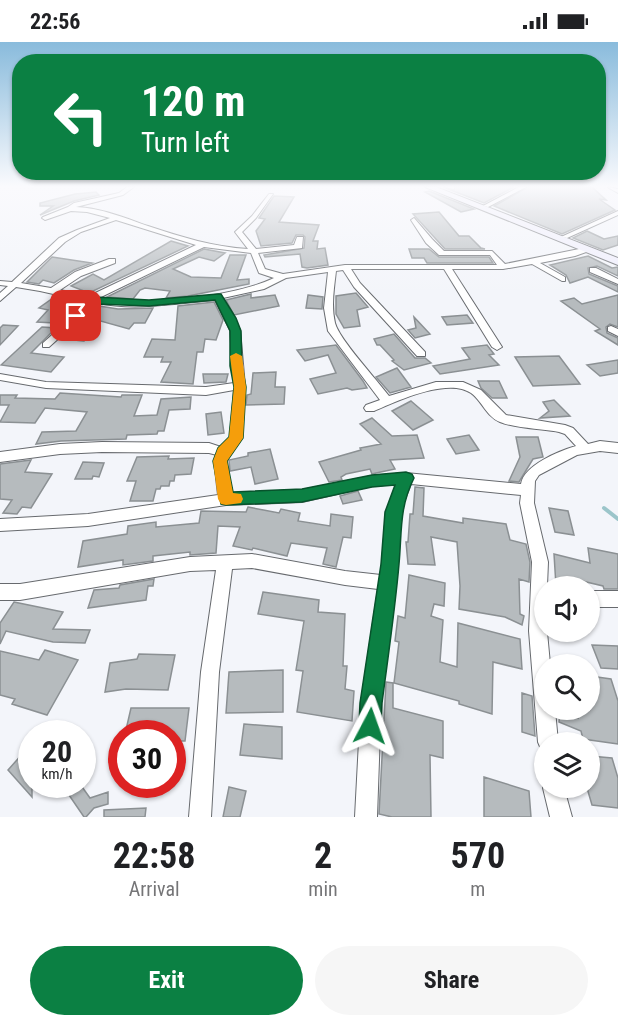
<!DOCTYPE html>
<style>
:root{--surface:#fff;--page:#f6f6f6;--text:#202124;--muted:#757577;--accent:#0b8043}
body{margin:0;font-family:"Roboto Condensed",sans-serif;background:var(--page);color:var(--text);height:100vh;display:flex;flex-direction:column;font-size:22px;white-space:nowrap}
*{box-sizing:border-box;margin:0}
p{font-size:20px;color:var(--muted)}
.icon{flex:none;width:33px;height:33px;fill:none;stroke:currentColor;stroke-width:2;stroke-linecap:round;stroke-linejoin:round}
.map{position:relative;height:775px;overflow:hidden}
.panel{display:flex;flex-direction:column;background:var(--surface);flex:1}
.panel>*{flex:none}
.guide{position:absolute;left:12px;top:12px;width:594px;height:126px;border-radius:24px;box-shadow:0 2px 4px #0004;background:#0b8043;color:#fff;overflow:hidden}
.tools{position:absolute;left:534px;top:534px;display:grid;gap:12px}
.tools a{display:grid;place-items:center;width:66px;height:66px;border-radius:50%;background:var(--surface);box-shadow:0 2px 4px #0004;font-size:30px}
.speed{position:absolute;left:18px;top:678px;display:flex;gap:12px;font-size:30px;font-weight:700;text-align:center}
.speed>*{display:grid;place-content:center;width:78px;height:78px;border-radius:50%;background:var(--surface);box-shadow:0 2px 4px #0004;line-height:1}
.speed small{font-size:15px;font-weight:400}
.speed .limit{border:9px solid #d22;background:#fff;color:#111}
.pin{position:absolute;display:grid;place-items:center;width:51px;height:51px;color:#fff;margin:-26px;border-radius:12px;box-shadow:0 3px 9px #0006}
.me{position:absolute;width:66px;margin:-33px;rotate:4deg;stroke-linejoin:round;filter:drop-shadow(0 0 4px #0008)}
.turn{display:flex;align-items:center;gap:21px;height:126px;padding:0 30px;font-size:27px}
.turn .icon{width:78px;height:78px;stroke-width:2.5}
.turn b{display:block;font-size:42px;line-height:51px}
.eta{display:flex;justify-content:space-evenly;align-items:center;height:102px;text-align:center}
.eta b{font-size:36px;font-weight:700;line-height:42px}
.primary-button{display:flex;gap:12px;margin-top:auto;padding:12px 30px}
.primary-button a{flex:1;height:69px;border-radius:36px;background:var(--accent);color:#fff;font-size:24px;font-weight:700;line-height:69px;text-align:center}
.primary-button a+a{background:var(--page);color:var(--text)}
.status{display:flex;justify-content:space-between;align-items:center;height:42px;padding:0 30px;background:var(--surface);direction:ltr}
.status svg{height:16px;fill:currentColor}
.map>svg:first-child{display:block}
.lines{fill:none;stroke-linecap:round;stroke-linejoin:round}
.stream{stroke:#9bc5ca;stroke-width:4}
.building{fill:#b6bbbe;stroke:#8b9093;stroke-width:1.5}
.street-casing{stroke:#676a6e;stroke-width:2}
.secondary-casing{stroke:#676a6e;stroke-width:2}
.street{fill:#fff;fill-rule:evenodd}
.secondary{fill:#efeefc;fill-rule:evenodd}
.route{fill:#0b8043;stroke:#07532c;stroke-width:1.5}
.slow{fill:#f59e0b}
</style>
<div class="status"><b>22:56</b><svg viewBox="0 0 49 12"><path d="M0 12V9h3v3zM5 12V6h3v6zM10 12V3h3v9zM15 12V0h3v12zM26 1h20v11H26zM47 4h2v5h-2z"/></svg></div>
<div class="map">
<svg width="618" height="775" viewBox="0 0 618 775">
<rect width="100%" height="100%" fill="#f3f5fa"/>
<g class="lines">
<path class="stream" d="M604 466 618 477"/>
</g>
<path class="building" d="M443 145 454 148 455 145H514L484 161Z
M528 145H592L606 158 599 157 615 168 562 192 494 164Z
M429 149 474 167 461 170 425 150Z
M96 150 99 153 74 159 40 173 53 164H40V161L75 152Z
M274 154 294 155 279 180 319 183 313 199H318L317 207 325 206 328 223 307 226 302 225 300 212 265 215 264 213 304 206 305 195 303 193H296L292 201 261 204 256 189 265 177 259 176Z
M439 170 459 194H469L481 206 485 207H445L413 172Z
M587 189 604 197 618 194V203L603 208 573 196Z
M171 199 188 204 89 251 71 244 93 232 104 238Z
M204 207 225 211 214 219 199 215 173 227 191 235 221 236 230 213H246L237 238 249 237V242L188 254 166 256 170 249 145 246 140 248 133 257 107 255Z
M409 207H429L439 215H489L493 221H427L424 216H412Z
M588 214 612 226 618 225V234L597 224 588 226 589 232 618 244V250L588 235 570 241 566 233 550 223Z
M52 215 92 221 74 228 54 241 43 238 39 242 27 240Z
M356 251 368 265 357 268 360 284 344 286 336 272V254Z
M251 252V256L275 253 279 264 234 273 226 258Z
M308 253 323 255 322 267 306 266Z
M618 253V285L610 282 606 285 607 291 618 296V303L595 289 600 287 561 259 574 256 582 262Z
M53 256 82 261H84L74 271 69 269 55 281 37 280 48 268 39 266Z
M214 260 223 278 216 298 205 297 203 310H197L193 342 161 340 171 320H161L163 315H144L152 297 175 298 178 264Z
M99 264 118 267 153 266 145 281H134L129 287 86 275Z
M467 273 473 281 447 283 442 275Z
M414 275 430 292 415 296 408 288 416 286Z
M3 283 18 284 0 303V286Z
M42 285 56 286 31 311 64 315 51 330 1 323Z
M72 288 92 290 84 299 62 297Z
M394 292 415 316H425L431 321 404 328 392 319 394 318 380 303H377L374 297Z
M336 303 363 339 367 346 352 348 347 346 318 352 310 337 336 331 328 313 305 319 297 308Z
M487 303 494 312 489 313 499 323 440 332 433 324 470 317 462 306Z
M559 314 580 342 533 344 515 315Z
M618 318V331L600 334 587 323Z
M397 326 411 345 390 351 376 335Z
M276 330 275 345H285L284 362 246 363 247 353 251 352 253 331Z
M203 332H228L226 340 204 341Z
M478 339H499L507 356H492L481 346Z
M60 351 121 355 122 353H142L134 374 157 373 161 357 191 355 190 367 169 368 164 389H158L157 392 127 393 126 397 61 399 36 402 42 390 76 389 87 370 45 366 35 381 0 380 9 363H0V353H17L15 356 55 357Z
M554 358 570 374 540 376 549 369 543 360Z
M411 359 433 378 413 388 392 369Z
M221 370 224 391 208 393 206 372Z
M372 376 392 394 417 393 424 416 390 418 395 427 376 431 372 432 370 427 346 432 341 435 342 438 329 440 319 420 361 408 360 406 381 402 360 382Z
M469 393 479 408 456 412 447 397Z
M516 395H538L543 415 533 417 519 440 509 439 520 415Z
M270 407 278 437 255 442 251 425 230 429 229 418 248 414V411Z
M169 414 168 417 194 416 191 432 175 433 174 439H170L169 444H161L160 447H156L153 459H130L136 439H127L137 415Z
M31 418 25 430 52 432 31 466 22 465 17 472 3 471 12 458 0 457V422Z
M83 420 104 421 99 435 93 434 92 437H75Z
M415 445 424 446 423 474 463 481V476L506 482 510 498 526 502 530 520 529 540 519 537 520 572 524 574 522 583 505 575 459 567 460 544 457 500 431 495 435 523 408 522 406 500H408L410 472H413Z
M358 449 362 458 343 462 340 454Z
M248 465 279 471 281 467 300 471 298 479 330 484 331 472 353 475 351 496 343 495 336 525 323 522 327 506 291 501 287 514 253 506 252 508 233 504 240 485 218 484 216 511 190 513V510L153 514V519L123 523V518L78 525 83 499 127 492 128 484 156 480V485L199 481 201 469 246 470Z
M549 466 568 469 574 493 555 490Z
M588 506 618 512V547H604L603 544 582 539V544H556L554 512 590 521Z
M409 533 445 541 444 564 434 562 431 574 443 578 440 620 457 625 458 581 520 597 522 627 493 620 492 672 459 662V659L394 641 399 600 395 599 398 574 405 576Z
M154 537 153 544H148L146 558 88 566 94 548 119 546 120 543Z
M263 550 319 558 318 570 345 572 343 624H347L345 647 354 649 352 679 297 670 303 629 296 628 304 579 258 572Z
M14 560 63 570 53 587 90 588 85 601 53 600 6 589 0 602V581Z
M592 603 618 604V627L601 626Z
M45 608 78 618 47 673 12 662 15 657 0 653V609L39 618Z
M139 612 175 613 168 648 126 647 105 650 110 621 137 617Z
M283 628V670L226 671 229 630Z
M590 634 611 637 618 659V702L583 697 581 689 559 680 560 669 578 676 576 668H590Z
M386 640 393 641V666L443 679V716L430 713 431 775H392L379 772Z
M522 651 532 654 535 694 522 690Z
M131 666H189L185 699H172V692H125Z
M244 682 282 685V717L240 713Z
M32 701V755L8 728Z
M590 714 612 716 618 736V766L592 763 587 746H590Z
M484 735 529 749 531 775H484Z
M80 742 90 756 108 750V762L94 766 86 775H84L69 753Z
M229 745 246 749 240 775H223Z
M146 766 145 775H104V768Z"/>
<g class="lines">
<g class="street-casing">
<path id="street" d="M127 145H134L123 153 76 165C101 166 125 176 148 184 181 195 214 205 248 207L235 190 252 174 269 152H273L256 176 242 190 256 207 294 203 297 195H303L302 206 258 211 265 227 283 232 345 223H497L490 213H439L426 201 411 178 414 176 432 197 444 209H492L505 222 589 205V209L575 214 540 221 565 235V239H562L532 222 503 227H452L502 305 497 308 492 305 444 227H351L360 241 425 310V314H417L354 245 343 228 336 229C334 246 331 264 335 281 339 297 377 338 389 354L436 340H463L481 348 506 373 565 383 573 386 588 402 600 399 618 401V411L600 409 577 413 539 433 535 439 534 461 548 520 547 544H544V590H547L550 622H544V668H555L558 700H544V709L541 707 538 700 529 589 532 520 520 461 521 453 411 442 400 470 396 541 381 661 377 775H355L361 661 378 547 345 543 252 526 232 527 219 630 211 775H189L201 630 216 528 190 529 20 558H0V542H20L190 515 252 512 345 529 381 533 386 470 397 442 372 444 302 460 226 463 88 484 0 489V477L88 472 218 453 214 419 217 413 209 411 102 410 60 412 0 420V410L60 402 102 400 209 401 221 405 230 395 234 348 206 353 46 346 0 338V332L46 340 206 345 234 341 230 288 215 258C177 261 136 269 98 261L49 305H43V301L89 260 40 249 16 245 0 259V251L8 244 0 243V239L12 240 59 196 77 188 110 176 87 170 71 169 45 178 42 176 43 175 68 165 74 161 119 151ZM116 178 196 203 89 254 60 248 81 234 115 221V217H109L75 230 51 246 21 241 65 200 81 190ZM204 205 251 211 259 231 274 236C234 255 143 265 99 256ZM328 230 324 266 328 289 380 358 366 363 364 366 366 369H374C397 359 448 335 471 351 482 359 487 375 500 380 514 386 543 387 559 390L565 392 576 404C559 409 524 423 521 442L406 431 372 434 302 448 232 451 226 419 242 396 245 344 240 288 223 256 264 247 286 236Z
M519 145H526L488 165 483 164Z
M608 145 618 147V151L609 146Z
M618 169V173L567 196 561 195Z
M590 226H596L618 237V242L590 230Z
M611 284 618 287V294L608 289V285Z
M590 549H618V565H590Z
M544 743V746H564L572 775H550L543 746Z"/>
</g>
<g class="secondary-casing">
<path id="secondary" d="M425 145H436L618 216V223Z"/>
</g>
<use href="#street" class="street"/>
<use href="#secondary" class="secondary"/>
</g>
<linearGradient id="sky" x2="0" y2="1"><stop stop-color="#89bbdc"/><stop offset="0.57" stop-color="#fafafd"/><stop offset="1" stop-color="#fafafd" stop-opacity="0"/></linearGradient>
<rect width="618" height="253" fill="url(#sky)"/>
<path class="route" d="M218 252H221L236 276 241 289 242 324 246 345 243 396 227 419 233 450 302 447 372 433 406 430 412 432 414 436C399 466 402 490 399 522 395 568 388 615 382 661L381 684 378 692 370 695 362 692 359 684 360 661 381 522 385 470 395 443 372 445 302 460 226 463 221 462 213 419 218 406 229 395 234 345 230 324V289L215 258 149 264 97 262 80 276 71 274 95 255 149 258Z"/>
<path class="slow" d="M236 311 242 314 246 345 243 396 227 419 233 451 241 452 243 457 241 461 226 463 221 462 218 457 213 419 218 406 229 395 234 345 230 314Z"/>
</svg>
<div class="tools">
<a><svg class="icon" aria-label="sound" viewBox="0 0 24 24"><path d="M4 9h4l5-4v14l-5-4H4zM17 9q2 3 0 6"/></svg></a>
<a><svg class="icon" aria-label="search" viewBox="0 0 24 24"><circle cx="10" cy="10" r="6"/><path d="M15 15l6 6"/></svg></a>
<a><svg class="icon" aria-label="layers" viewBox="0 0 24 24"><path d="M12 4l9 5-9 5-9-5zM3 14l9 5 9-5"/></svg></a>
</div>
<div class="speed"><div>20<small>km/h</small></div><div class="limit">30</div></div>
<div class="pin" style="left:76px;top:274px;background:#d93025"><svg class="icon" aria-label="arrive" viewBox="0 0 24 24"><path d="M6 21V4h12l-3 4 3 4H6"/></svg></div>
<svg class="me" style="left:370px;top:684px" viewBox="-20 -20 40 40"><path d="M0-17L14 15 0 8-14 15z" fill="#0b8043" stroke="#fff" stroke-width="4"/></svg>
<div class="guide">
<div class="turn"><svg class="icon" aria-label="left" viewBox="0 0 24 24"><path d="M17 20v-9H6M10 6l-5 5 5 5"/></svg><div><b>120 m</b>Turn left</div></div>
</div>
</div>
<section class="panel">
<div class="eta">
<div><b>22:58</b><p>Arrival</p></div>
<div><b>2</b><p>min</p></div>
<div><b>570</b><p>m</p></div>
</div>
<div class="primary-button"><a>Exit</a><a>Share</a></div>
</section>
